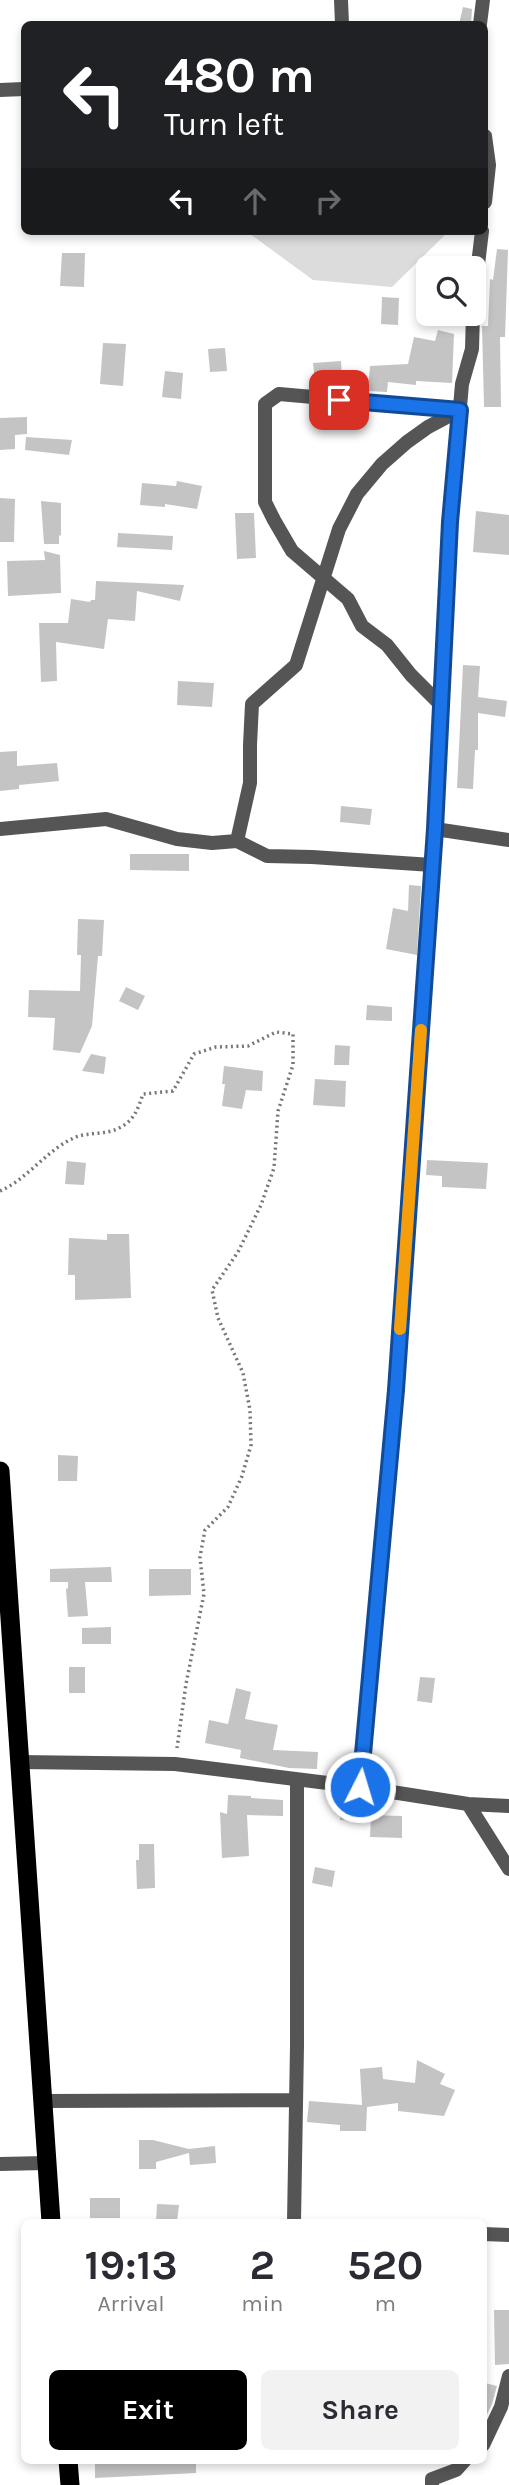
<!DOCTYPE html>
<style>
:root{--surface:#fff;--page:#f2f2f3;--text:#2b2b33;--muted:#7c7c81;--accent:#000}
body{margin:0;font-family:Karla,sans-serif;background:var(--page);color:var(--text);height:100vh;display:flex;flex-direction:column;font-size:26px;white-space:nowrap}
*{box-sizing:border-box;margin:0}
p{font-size:23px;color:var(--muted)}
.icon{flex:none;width:38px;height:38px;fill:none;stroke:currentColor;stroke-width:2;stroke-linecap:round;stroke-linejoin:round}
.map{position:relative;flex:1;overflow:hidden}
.sheet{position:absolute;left:21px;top:2219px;width:466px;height:245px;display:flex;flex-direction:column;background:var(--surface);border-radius:10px;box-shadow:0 4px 10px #0003}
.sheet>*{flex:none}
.hud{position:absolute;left:21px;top:21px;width:467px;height:214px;border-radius:10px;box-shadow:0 4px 10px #0003;background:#202124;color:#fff;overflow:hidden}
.fabs{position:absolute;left:416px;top:256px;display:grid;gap:14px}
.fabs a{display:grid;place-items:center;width:70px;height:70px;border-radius:10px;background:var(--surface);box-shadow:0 4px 10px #0003;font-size:35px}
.pin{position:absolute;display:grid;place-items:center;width:60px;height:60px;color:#fff;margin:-30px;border-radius:14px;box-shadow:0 4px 10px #0006}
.me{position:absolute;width:77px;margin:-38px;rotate:5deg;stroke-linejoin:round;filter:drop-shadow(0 0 5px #0008)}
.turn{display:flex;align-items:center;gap:24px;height:147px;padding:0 28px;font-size:32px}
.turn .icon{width:91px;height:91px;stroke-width:2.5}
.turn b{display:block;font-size:49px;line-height:60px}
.lanes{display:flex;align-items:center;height:66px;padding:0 28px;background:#0003;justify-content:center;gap:35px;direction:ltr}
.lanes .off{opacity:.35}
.eta{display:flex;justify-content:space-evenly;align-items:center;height:119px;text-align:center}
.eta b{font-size:42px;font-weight:700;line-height:49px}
.action{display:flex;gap:14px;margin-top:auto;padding:14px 28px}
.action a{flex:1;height:80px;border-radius:10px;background:var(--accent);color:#fff;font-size:28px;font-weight:700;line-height:80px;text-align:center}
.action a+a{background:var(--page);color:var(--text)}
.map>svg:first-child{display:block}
.green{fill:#dcdcdc}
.building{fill:#c4c4c4}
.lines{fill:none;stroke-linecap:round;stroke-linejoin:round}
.path{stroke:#777;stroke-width:3.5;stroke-dasharray:2 3.5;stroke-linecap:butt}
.minor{stroke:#555;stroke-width:14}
.trunk{stroke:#000;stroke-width:19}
.route-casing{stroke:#114b97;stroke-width:18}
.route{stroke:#1a73e8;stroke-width:12}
.slow{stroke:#f59e0b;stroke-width:12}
</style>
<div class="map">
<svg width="509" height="2485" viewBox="0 0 509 2485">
<rect width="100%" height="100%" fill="#fff"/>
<path class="green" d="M246 231H449L392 287 313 280Z"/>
<path class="building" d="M463 7 472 9 471 24H459Z
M497 249 508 250 505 337H500L501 407H484L482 326H488L490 279 493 280Z
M62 253H85L84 287 60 286Z
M382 297 399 298 398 325 381 324Z
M438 330 454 334 452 383 416 381V385L388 382 387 392 368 391 370 366 408 364 414 337 435 341Z
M103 343 126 344 123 386 100 384Z
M225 348 227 371 210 372 208 349Z
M341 361 342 379 315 381 313 363Z
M165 371 183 373 181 399 162 397Z
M27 417V434L15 435V449L0 450V418Z
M26 437 72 440 69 455 25 450Z
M177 481 202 486 197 509 165 504V507L140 505 142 483 176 486Z
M0 498 15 499 14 542H0Z
M41 501 61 503V536L59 535V544H44Z
M476 511 509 515V555L473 552Z
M235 513H254L256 558 237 559Z
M118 533 173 536 172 550 117 547Z
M44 551 60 555 61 593 8 596 7 561 45 560Z
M96 581 184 585 180 601 137 591 135 621 108 619 104 649 56 642 57 681 41 682 39 623H68L71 599 90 602 91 600H95Z
M463 665 480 666 478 697 507 701 505 717 478 713V750H475L473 789 457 788Z
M178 681 214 683 212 707 177 705Z
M17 751V766L57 763 59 781 19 785V789L0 791V752Z
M341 806 372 809 370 825 340 822Z
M130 854H189V871L130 870Z
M409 885 421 886 417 955 386 949 393 908 408 911Z
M78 919 104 920 102 956H98L92 1026 80 1053 53 1050 55 1018 28 1017 29 990 80 991 81 955H77Z
M126 987 145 996 138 1010 119 1001Z
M367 1005 392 1007V1021L366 1020Z
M335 1045 350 1046 349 1065H334Z
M91 1054 106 1057 104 1074 82 1071Z
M224 1066 263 1071 262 1091 246 1090 242 1109 222 1106 225 1084H222Z
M315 1079 346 1081 345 1107 313 1105Z
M427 1160 488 1163 486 1189 442 1187V1176L426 1175Z
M67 1161 86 1163 84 1185 65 1184Z
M107 1234H129L131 1298 75 1300V1275H68L69 1238 107 1240Z
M58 1455 78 1456 77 1481H58Z
M111 1567 112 1582H85L88 1616 68 1617 66 1589 68 1588V1582H50V1569Z
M149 1569H191V1595L149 1596Z
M111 1627V1644H82V1628Z
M69 1667H85V1693H69Z
M420 1677 435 1678 432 1703 417 1701Z
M236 1688 251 1692 245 1719 278 1725 273 1750 318 1752 317 1769 289 1768 240 1758 241 1750 205 1743 209 1720 228 1724Z
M228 1795 251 1796V1798L283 1800V1816L247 1815 249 1856 222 1858 220 1812 227 1814Z
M341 1804 359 1805 357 1821 340 1820Z
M371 1815 402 1816V1838L370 1837Z
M139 1844H154L155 1888 137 1889 136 1860H139Z
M315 1867 335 1871 332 1887 312 1883Z
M417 2060 445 2074 440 2084 455 2090 444 2116 398 2111V2103L367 2107 366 2131H340V2125L307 2122 309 2101 362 2105 360 2069 382 2067 383 2079 415 2083Z
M139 2140H153L189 2149 215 2146 216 2163 190 2165 189 2153 156 2162V2169H139Z
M90 2198H120V2218H90Z
M157 2204 179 2205 177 2222H156Z
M494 2310H509V2364L495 2365Z
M485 2383 497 2386 492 2404 483 2423Z
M95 2460H196V2473L95 2478Z"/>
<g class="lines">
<path class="path" d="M0 1191C28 1179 47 1149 76 1137 89 1132 106 1135 119 1128 134 1121 138 1109 143 1094L173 1091 194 1054 216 1047 248 1046 276 1032 293 1034V1065L278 1111 274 1168 261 1205 238 1252 212 1290 218 1318 243 1373 250 1410 251 1445 242 1476 228 1507 205 1530 200 1557 204 1594 186 1684 177 1748"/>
<path class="minor" d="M341 0 342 24
M480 24 483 0
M0 90 24 89
M485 136 489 165 485 202
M474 298 482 231
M0 829 106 819 177 839 212 843 237 841 250 783V745L252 704 296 665 339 529 357 494 382 464 407 442 428 427 460 410 279 394 265 404V502L274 520 292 551 348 599 362 626 387 645 411 675 441 705
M435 829 509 840
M237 841 267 856 312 857 432 865
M19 1762 175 1764 360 1787 468 1804 509 1806
M360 1787 396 1390 435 829 450 522 462 384 472 349 473 313
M468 1804 509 1869
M42 2101 296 2100
M0 2164 46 2163
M294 2222 297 2046V1780
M483 2234 509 2235
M483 2445 501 2407 509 2376
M432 2485V2479L456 2470 465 2460"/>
<path class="trunk" d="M0 1471 51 2222
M68 2460 70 2485"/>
</g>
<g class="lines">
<g class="route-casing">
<path id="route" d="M339 400 460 410 450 522 435 829 396 1390 360 1787"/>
</g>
<use href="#route" class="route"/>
<path class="slow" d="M400 1329 421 1030"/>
</g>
</svg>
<div class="fabs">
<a><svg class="icon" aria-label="search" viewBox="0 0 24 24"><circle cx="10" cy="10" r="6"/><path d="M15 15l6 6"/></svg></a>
</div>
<div class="pin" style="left:339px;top:400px;background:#d93025"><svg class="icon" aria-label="arrive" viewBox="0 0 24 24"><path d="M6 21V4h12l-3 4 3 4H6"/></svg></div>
<svg class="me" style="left:360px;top:1787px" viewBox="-20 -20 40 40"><circle r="17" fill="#1a73e8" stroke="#fff" stroke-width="3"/><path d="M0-11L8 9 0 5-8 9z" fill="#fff"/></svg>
<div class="hud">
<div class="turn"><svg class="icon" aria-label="left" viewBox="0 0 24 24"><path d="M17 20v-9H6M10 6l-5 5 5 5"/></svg><div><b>480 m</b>Turn left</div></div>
<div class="lanes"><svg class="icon" aria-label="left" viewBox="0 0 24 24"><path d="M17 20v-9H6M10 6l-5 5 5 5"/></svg><svg class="icon off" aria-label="ahead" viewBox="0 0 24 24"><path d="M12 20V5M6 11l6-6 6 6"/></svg><svg class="icon off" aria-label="right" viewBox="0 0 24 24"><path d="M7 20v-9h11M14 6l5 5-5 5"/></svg></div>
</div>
<section class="sheet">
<div class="eta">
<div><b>19:13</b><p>Arrival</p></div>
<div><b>2</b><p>min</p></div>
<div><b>520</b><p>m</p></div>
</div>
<div class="action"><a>Exit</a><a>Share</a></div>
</section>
</div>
